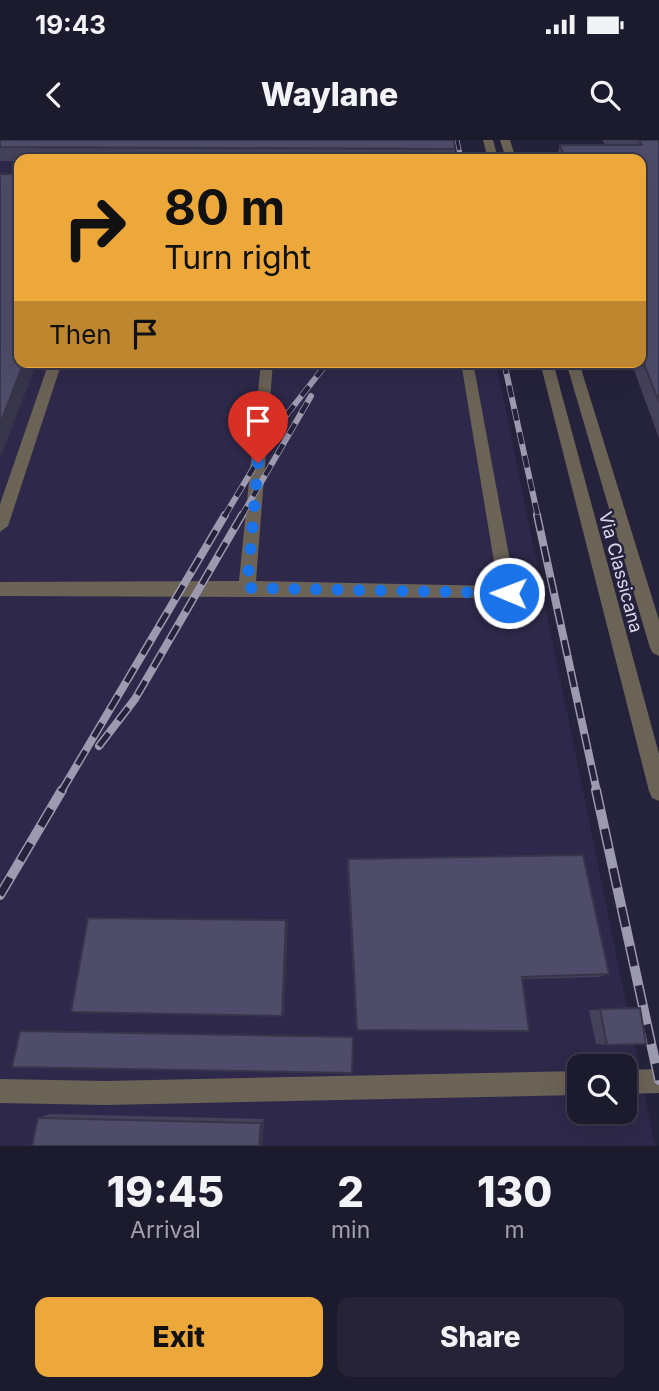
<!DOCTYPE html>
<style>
:root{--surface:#1c1a2d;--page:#252335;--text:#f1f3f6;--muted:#a0a1aa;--line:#3a3849;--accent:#eda83b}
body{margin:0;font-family:Inter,sans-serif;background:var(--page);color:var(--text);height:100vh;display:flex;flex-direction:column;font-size:26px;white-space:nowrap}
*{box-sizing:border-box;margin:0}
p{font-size:23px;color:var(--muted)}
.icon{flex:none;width:38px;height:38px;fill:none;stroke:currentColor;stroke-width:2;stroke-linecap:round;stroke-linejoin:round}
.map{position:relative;height:1006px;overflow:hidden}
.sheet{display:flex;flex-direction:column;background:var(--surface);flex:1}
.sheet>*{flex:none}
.hud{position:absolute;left:14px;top:14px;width:632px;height:214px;border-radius:14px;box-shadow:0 7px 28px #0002,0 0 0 2px var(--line);background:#eda83b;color:#111;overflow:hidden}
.controls{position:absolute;left:567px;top:914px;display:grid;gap:14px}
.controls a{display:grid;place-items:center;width:70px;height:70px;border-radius:14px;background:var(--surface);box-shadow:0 7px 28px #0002,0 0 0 2px var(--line);font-size:35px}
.pin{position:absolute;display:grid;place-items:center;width:60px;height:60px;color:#fff;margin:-72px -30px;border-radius:50% 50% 50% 0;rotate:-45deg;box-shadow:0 0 7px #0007}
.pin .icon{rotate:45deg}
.me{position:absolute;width:77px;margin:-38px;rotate:271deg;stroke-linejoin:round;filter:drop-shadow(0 0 5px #0008)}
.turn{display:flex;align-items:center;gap:24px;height:147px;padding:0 35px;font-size:32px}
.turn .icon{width:91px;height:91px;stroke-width:2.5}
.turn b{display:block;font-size:49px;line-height:60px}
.then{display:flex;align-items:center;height:66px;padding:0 35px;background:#0003;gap:14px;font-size:26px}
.eta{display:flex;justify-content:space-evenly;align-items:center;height:119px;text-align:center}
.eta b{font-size:42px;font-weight:800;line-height:49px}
.action{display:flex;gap:14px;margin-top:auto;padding:14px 35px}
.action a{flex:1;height:80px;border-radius:14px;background:var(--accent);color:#111;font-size:28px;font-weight:800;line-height:80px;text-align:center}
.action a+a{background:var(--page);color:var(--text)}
.status{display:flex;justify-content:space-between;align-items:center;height:49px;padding:0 35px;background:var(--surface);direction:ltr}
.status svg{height:19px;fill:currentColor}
header{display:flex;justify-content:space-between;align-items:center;height:91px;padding:0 35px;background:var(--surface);font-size:32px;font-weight:800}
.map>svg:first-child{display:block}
.built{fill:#2e294a;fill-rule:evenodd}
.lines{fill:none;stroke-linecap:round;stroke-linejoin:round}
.minor{fill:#6c6357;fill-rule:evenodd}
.rail-far3-casing{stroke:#9c9aaf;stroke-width:5}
.rail-far2-casing{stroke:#9c9aaf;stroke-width:6}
.rail-far1-casing{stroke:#9c9aaf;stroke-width:8}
.rail-casing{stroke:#9c9aaf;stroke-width:10}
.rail-far3{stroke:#25223c;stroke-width:3.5;stroke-dasharray:10;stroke-linecap:butt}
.rail-far2{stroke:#25223c;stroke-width:4.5;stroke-dasharray:12;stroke-linecap:butt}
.rail-far1{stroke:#25223c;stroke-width:5;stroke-dasharray:16;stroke-linecap:butt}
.rail{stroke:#25223c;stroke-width:7;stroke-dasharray:20;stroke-linecap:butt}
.wall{fill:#44415b}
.shaded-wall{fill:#37354a}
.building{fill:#4f4c6a;stroke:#37354a;stroke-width:2}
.route{stroke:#1a73e8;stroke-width:12;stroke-dasharray:0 21.6}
.labels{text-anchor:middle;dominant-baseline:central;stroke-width:5;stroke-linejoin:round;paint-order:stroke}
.street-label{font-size:18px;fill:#dad9eb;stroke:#25223c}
</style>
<div class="status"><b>19:43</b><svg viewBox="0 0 49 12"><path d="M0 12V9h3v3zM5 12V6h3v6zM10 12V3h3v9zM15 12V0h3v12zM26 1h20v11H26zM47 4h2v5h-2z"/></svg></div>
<header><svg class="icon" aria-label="back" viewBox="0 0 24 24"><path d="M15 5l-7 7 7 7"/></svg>Waylane<svg class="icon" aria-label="search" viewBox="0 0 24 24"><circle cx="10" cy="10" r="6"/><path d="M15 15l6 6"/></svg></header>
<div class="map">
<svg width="659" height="1006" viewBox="0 0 659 1006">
<rect width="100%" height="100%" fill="#25223c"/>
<path class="built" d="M0 21H19V222H496L655 1006H0ZM579 926H625V971H579Z"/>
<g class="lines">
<path class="minor" d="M483 0H493L498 19H488Z
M500 0H510L516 19H506Z
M49 222H62L8 386 0 392V364Z
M261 222H273L256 441 498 446 461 222H473L516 453 514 458 0 456V442L239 441Z
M540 222H553L659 614V661L652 658 649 651Z
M566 222H579L659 480V516L653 513 650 508Z
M659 929V953L625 954V930Z
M579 931V955L106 965 0 963V939L106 941Z"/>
<g class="rail-far3-casing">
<path id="rail-far3" d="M457 0 461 19"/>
</g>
<g class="rail-far2-casing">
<path id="rail-far2" d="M504 222 538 377
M224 377 281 282 328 222
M241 377 311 256"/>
</g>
<g class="rail-far1-casing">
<path id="rail-far1" d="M537 375 597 652
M99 606 135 559 242 375
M61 652 225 375"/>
</g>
<g class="rail-casing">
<path id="rail" d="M596 650 659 940
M0 755 62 650"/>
</g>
<use href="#rail-far3" class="rail-far3"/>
<use href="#rail-far2" class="rail-far2"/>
<use href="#rail-far1" class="rail-far1"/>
<use href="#rail" class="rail"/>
</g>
<path class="wall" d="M0 0 455 9 454 19H19V21H0Z
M602 0H659V298L631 222H640V19H556L560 5H605Z
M348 719 609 834 598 837 522 839 529 891 356 890 347 725Z
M640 868 607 905 596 904 589 870Z
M51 974 264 979 262 1006 38 978Z"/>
<path class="shaded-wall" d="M24 222H37L0 319V284Z
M286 780 288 784 284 876H282Z
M264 979 262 1006H259L261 983Z"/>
<path class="building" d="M0 0H454L455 9 0 7Z
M639 0H659V262L640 214V19H565L560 5H642Z
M0 34H19V222H24L0 284Z
M583 715 609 834 522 837 529 891 357 890 348 719Z
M88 778 286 780 282 876 71 872Z
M640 868 646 904 607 905 600 869Z
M20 891 353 897 352 933 12 927Z
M38 978 261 983 259 1006H32Z"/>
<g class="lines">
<path class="route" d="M258 323 247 448 509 453"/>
</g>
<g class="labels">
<g class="street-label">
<text transform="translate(621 432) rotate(75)">Via Classicana</text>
</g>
</g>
</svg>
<div class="controls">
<a><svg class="icon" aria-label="search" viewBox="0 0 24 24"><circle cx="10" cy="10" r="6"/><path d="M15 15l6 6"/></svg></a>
</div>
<div class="pin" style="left:258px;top:323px;background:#d93025"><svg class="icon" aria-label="arrive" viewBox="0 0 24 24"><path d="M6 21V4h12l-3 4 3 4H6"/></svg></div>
<svg class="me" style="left:509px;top:453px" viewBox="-20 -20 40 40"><circle r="17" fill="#1a73e8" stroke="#fff" stroke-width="3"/><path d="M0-11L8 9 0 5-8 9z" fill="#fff"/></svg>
<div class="hud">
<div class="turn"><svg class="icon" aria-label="right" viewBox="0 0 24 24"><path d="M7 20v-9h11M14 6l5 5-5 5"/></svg><div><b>80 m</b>Turn right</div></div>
<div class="then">Then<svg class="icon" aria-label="arrive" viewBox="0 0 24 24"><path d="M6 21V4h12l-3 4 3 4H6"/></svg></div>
</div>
</div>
<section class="sheet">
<div class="eta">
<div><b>19:45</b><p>Arrival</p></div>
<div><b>2</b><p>min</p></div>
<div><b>130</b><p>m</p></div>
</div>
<div class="action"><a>Exit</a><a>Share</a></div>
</section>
